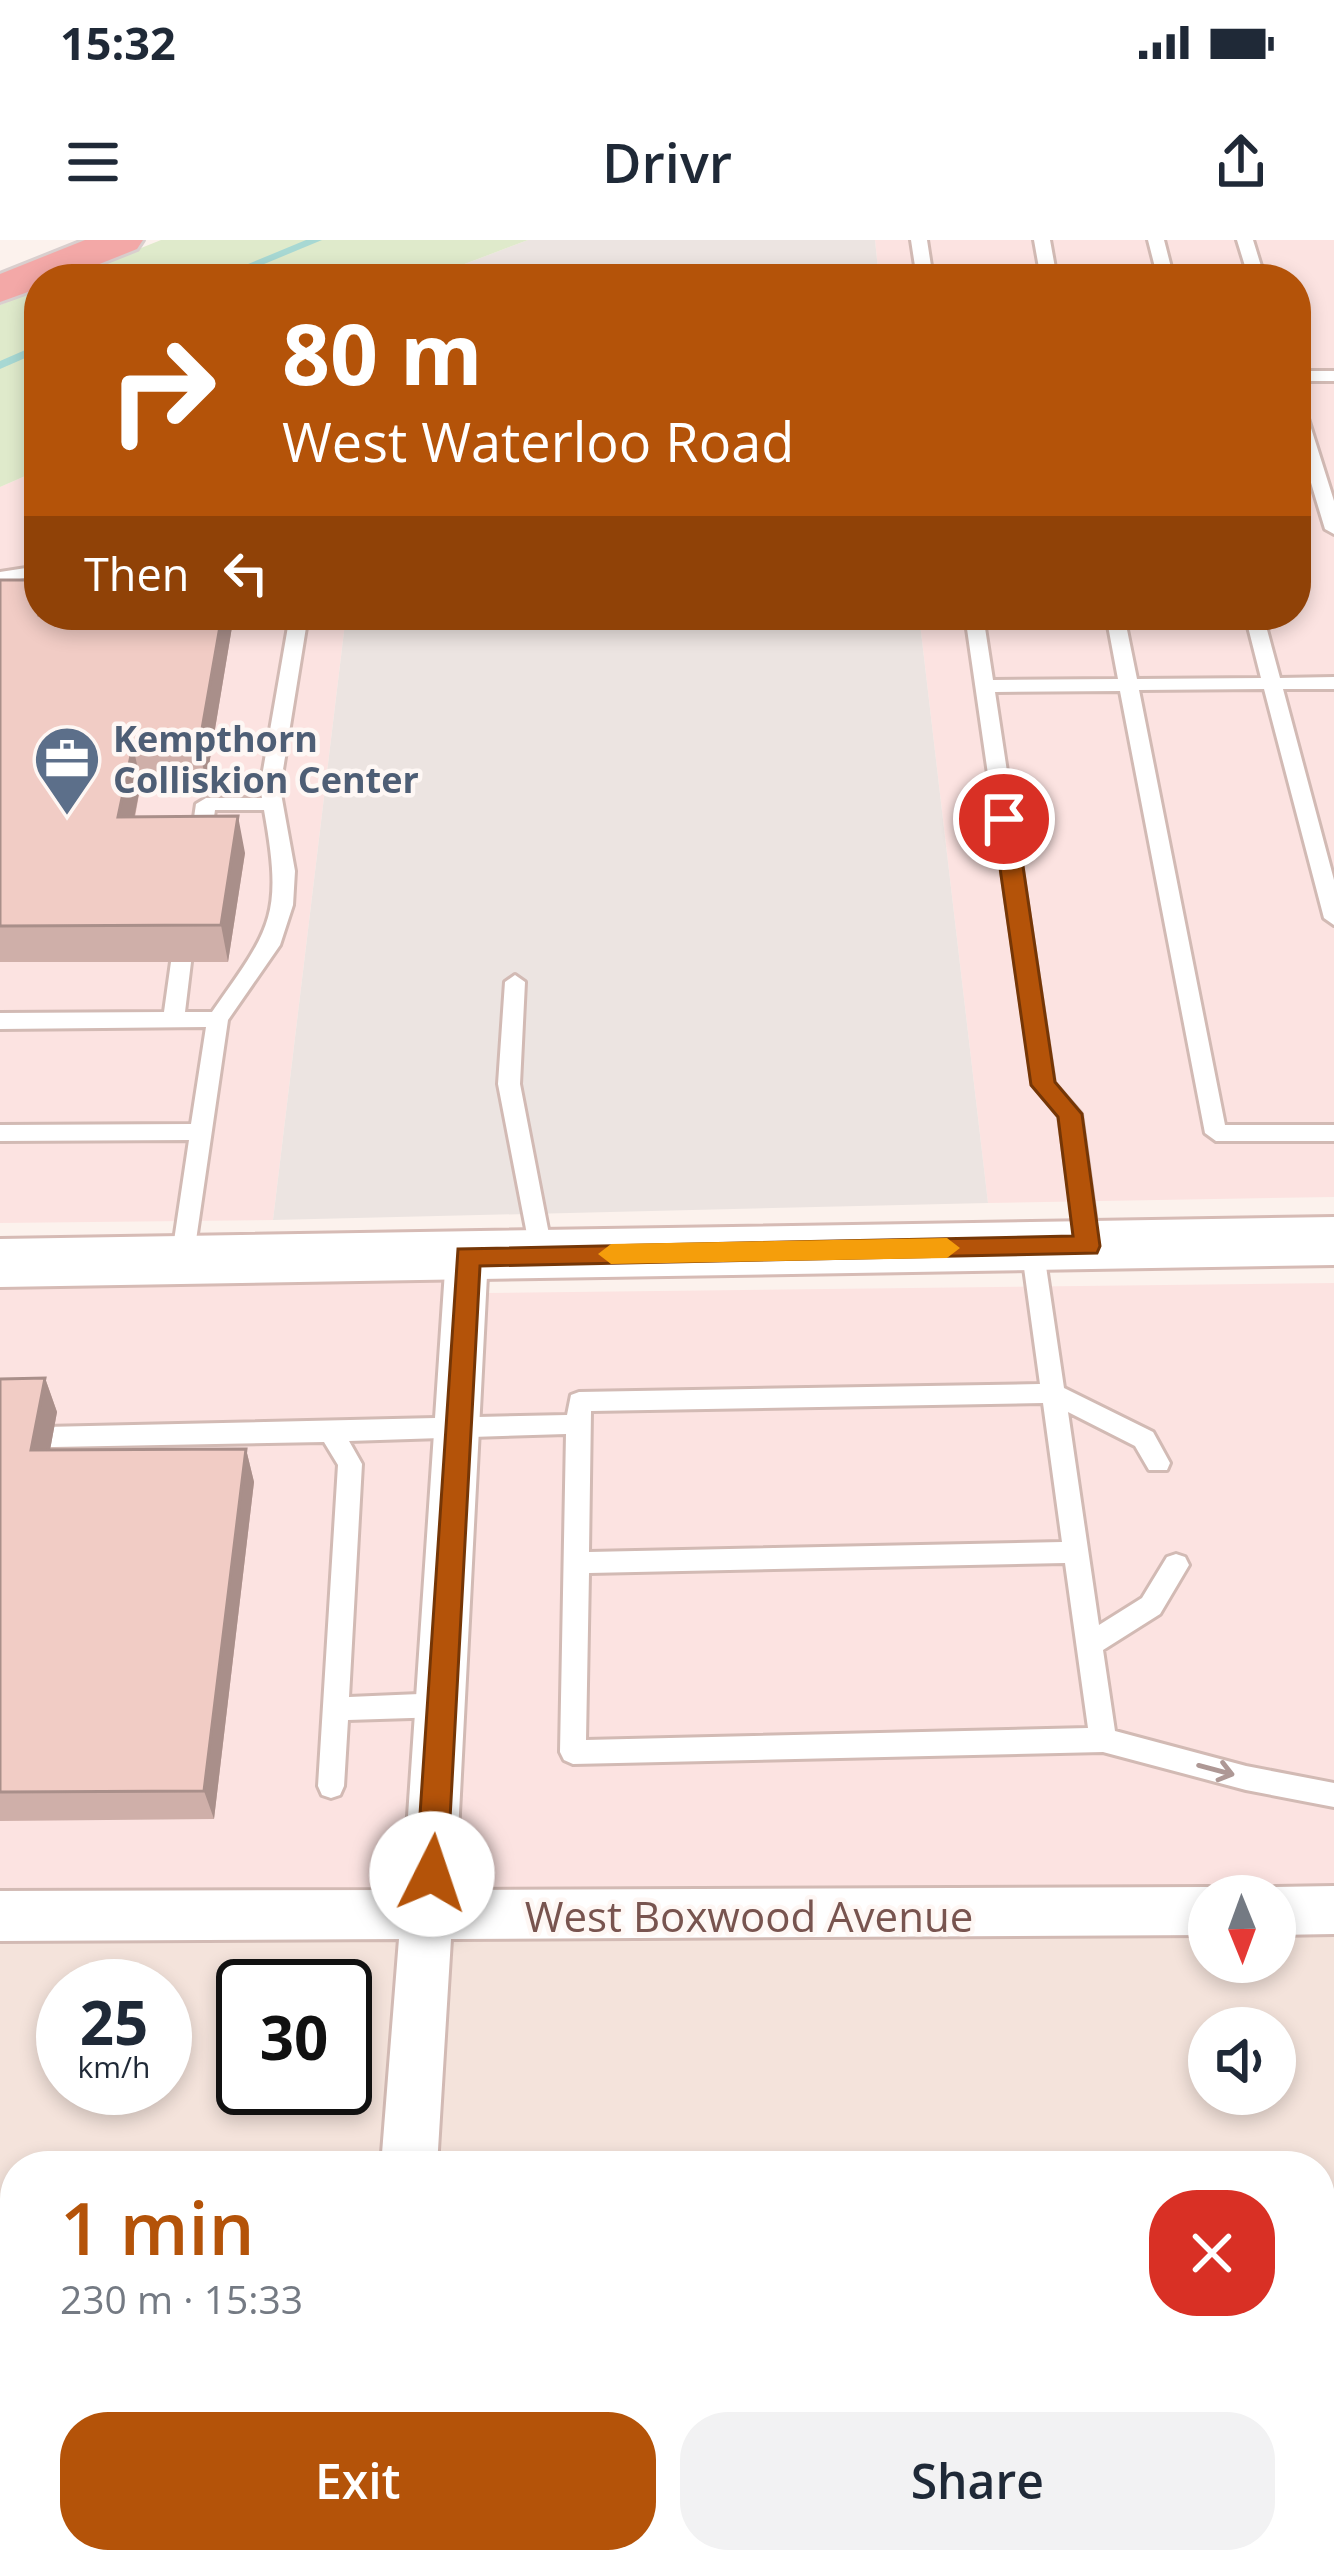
<!DOCTYPE html>
<meta charset="utf-8">
<style>
:root{--surface:#fff;--page:#f2f2f3;--text:#1f2937;--muted:#747a83;--accent:#b45309}
body{margin:0;font-family:"Open Sans",sans-serif;background:var(--page);color:var(--text);height:100vh;display:flex;flex-direction:column;font-size:45px;white-space:nowrap}
*{box-sizing:border-box;margin:0}
p{font-size:39px;color:var(--muted)}
.icon{flex:none;width:66px;height:66px;fill:none;stroke:currentColor;stroke-width:2;stroke-linecap:round;stroke-linejoin:round}
.map{position:relative;flex:1;overflow:hidden}
.sheet{position:absolute;left:0px;top:1911px;width:1335px;height:423px;display:flex;flex-direction:column;background:var(--surface);border-radius:48px 48px 0 0;box-shadow:0 6px 18px #0003}
.sheet>*{flex:none}
.banner{position:absolute;left:24px;top:24px;width:1287px;height:366px;border-radius:48px;box-shadow:0 6px 18px #0003;background:#b45309;color:#fff;overflow:hidden}
.needle{width:78px;rotate:179deg}
.buttons{position:absolute;left:1188px;top:1635px;display:grid;gap:24px}
.buttons a{display:grid;place-items:center;width:108px;height:108px;border-radius:50%;background:var(--surface);box-shadow:0 6px 18px #0003;font-size:60px}
.speed{position:absolute;left:36px;top:1719px;display:flex;gap:24px;font-size:60px;font-weight:700;text-align:center}
.speed>*{display:grid;place-content:center;width:156px;height:156px;border-radius:50%;background:var(--surface);box-shadow:0 6px 18px #0003;line-height:1}
.speed small{font-size:30px;font-weight:400}
.speed .limit{border:6px solid #111;border-radius:18px;background:#fff;color:#111}
.pin{position:absolute;display:grid;place-items:center;width:102px;height:102px;color:#fff;margin:-51px;border:6px solid #fff;border-radius:50%;box-shadow:0 3px 12px #0007}
.me{position:absolute;width:132px;margin:-66px;rotate:4deg;stroke-linejoin:round;filter:drop-shadow(0 0 9px #0008)}
.turn{display:flex;align-items:center;gap:42px;height:252px;padding:0 60px;font-size:54px}
.turn .icon{width:156px;height:156px;stroke-width:2.5}
.turn b{display:block;font-size:84px;line-height:102px}
.then{display:flex;align-items:center;height:114px;padding:0 60px;background:#0003;gap:24px;font-size:45px}
.round{display:grid;place-items:center;flex:none;width:126px;height:126px;border-radius:48px;background:var(--page)}
.headline{display:flex;align-items:center;justify-content:space-between;height:204px;padding:0 60px}
h1{font-size:72px;font-weight:600;line-height:90px;color:var(--accent)}
.primary-button{display:flex;gap:24px;margin-top:auto;padding:24px 60px}
.primary-button a{flex:1;height:138px;border-radius:48px;background:var(--accent);color:#fff;font-size:48px;font-weight:600;line-height:138px;text-align:center}
.primary-button a+a{background:var(--page);color:var(--text)}
.status{display:flex;justify-content:space-between;align-items:center;height:84px;padding:0 60px;background:var(--surface);direction:ltr}
.status svg{height:33px;fill:currentColor}
header{display:flex;justify-content:space-between;align-items:center;height:156px;padding:0 60px;background:var(--surface);font-size:54px;font-weight:600}
.map>svg:first-child{display:block}
.residential{fill:#f4e3db;fill-rule:evenodd}
.commercial{fill:#fce3e1}
.industrial{fill:#ece4e1}
.green{fill:#dfeacb}
.lines{fill:none;stroke-linecap:round;stroke-linejoin:round}
.stream{fill:#a7d8d3;fill-rule:evenodd}
.lane-casing{stroke:#d2bab4;stroke-width:6}
.street-casing{stroke:#d2bab4;stroke-width:6}
.secondary-casing{stroke:#d6bbb5;stroke-width:6}
.highway-casing{stroke:#d9cfce;stroke-width:6}
.lane{fill:#fff;fill-rule:evenodd}
.street{fill:#fff;fill-rule:evenodd}
.secondary{fill:#fff;fill-rule:evenodd}
.highway{fill:#f3a8a7;fill-rule:evenodd}
.wall{fill:#cfafa9}
.shaded-wall{fill:#a98f8a}
.building{fill:#f1ccc5;stroke:#a98f8a;stroke-width:3}
.oneway{stroke:#ae9895}
.route{fill:#b45309;stroke:#753606;stroke-width:3}
.slow{fill:#f59e0b}
.labels{text-anchor:middle;dominant-baseline:central;stroke-width:9;stroke-linejoin:round;paint-order:stroke}
.far-service-label{font-size:36px;font-weight:bold;fill:#4e5e75;stroke:#fef7f4;text-anchor:start}
.street-label{font-size:42px;fill:#78544f;stroke:#fef7f4}
</style>
<div class="status"><b>15:32</b><svg viewBox="0 0 49 12"><path d="M0 12V9h3v3zM5 12V6h3v6zM10 12V3h3v9zM15 12V0h3v12zM26 1h20v11H26zM47 4h2v5h-2z"/></svg></div>
<header><svg class="icon" aria-label="menu" viewBox="0 0 24 24"><path d="M4 6h16M4 12h16M4 18h16"/></svg>Drivr<svg class="icon" aria-label="share" viewBox="0 0 24 24"><path d="M12 15V3M7 8l5-5 5 5M5 13v7h14v-7"/></svg></header>
<div class="map">
<svg width="1334" height="2332" viewBox="0 0 1334 2332">
<rect width="100%" height="100%" fill="#fcf2ed"/>
<path class="residential" d="M1209 1671V1722H1275V1671H1334V2332H0V1677ZM63 1746H165V1848H63ZM243 1746H345V1848H243ZM1209 1788H1275V1854H1209ZM15 1926H1320V2319H15Z"/>
<path class="commercial" d="M875 0H1334V957L988 963 919 375H1296V39H879Z
M39 230V375H346L273 980 0 983V247Z
M467 1016 429 1677 0 1676V1023Z
M1334 1043V1663L1275 1656 456 1660 488 1053Z"/>
<path class="industrial" d="M528 0H875L879 39H425Z
M346 375H919L988 963 273 980Z"/>
<path class="green" d="M161 0H528L425 39H64Z
M39 49V230L0 247V65Z"/>
<g class="lines">
<path class="stream" d="M306 0H322L228 39H212Z
M39 104V112L0 129V121Z"/>
<g class="lane-casing">
<path id="lane" d="M911 0H927L933 39H917Z
M1034 0H1050L1057 39H1041Z
M1148 0H1164L1174 39H1158Z
M1237 0H1253L1265 39H1249Z
M1296 131H1334V141H1296Z
M1296 161 1304 166 1334 261V294L1325 289 1296 193Z
M39 326V336L0 342V332Z
M290 375H308L280 548 295 631 293 665 280 705 228 780 193 1021 182 1030 171 1021 189 900 0 901V885L191 884 206 787 0 789V773L164 772 171 722 181 715 191 722 185 772H212C272 687 283 676 264 570H215L210 605 200 612 190 605 196 564 206 558H262L260 548Z
M965 375H983L993 440 1118 439 1106 375H1124L1137 439 1261 438 1245 375H1263L1280 438 1334 437V449H1283L1334 640V685L1324 678 1264 449 1139 450 1225 885H1334V901H1216L1205 893 1120 451 995 452 1054 843 1081 874 1099 1006 1088 1015 1077 1006 1059 876 1033 845Z
M515 735 525 742 520 844 553 1015 542 1024 531 1015 498 844 505 742Z
M1032 997 1043 1006 1064 1148 1153 1192 1170 1223 1167 1230H1149L1135 1206 1068 1172 1099 1385 1142 1358 1167 1317 1176 1314 1185 1317 1189 1325 1160 1374 1103 1410 1115 1491 1246 1526 1334 1543V1567L1246 1550 1103 1512 573 1524 564 1520 560 1512 566 1194 349 1201 362 1224 349 1457 443 1453 452 1457 456 1465 452 1473 443 1477 348 1480 344 1546 340 1555 331 1558 322 1555 318 1546 338 1225 324 1202 0 1208V1188L567 1175 571 1155 579 1152 1040 1144 1021 1006ZM1043 1163 1062 1302 589 1312 591 1171ZM1065 1323 1088 1488 586 1500 589 1333Z"/>
</g>
<g class="street-casing">
<path id="street" d="M467 999 482 1004 488 1016 455 1650 1209 1647 1228 1656H1209V1695L451 1699 437 1926H381L399 1699 0 1701V1651L403 1650 446 1016 452 1004Z
M1334 1646V1694L1275 1695V1656H1256L1275 1647Z
M357 2319H419L418 2332H356Z"/>
</g>
<g class="secondary-casing">
<path id="secondary" d="M1334 977V1025L0 1047V999Z"/>
</g>
<g class="highway-casing">
<path id="highway" d="M85 0H143L137 9 62 39H39V48L0 62V34Z"/>
</g>
<use href="#lane" class="lane"/>
<use href="#street" class="street"/>
<use href="#secondary" class="secondary"/>
<use href="#highway" class="highway"/>
</g>
<path class="wall" d="M0 340 39 375H234L206 543H141L135 577 245 613 228 722H0Z
M45 1138 57 1172 50 1210 246 1209 254 1242 214 1579 0 1581V1139Z"/>
<path class="shaded-wall" d="M222 375H234L206 543 199 506Z
M133 506 141 543 127 614 118 577Z
M238 576 245 613 228 722 221 685Z
M45 1138 57 1172 44 1243 31 1210Z
M246 1209 254 1242 214 1579 204 1551Z"/>
<path class="building" d="M0 340H39V375H222L199 506H133L118 577 238 576 221 685 0 686Z
M45 1138 31 1210 246 1209 204 1551 0 1552V1139Z"/>
<defs><path id="oneway-shaft" d="M-6 0H5M1.5-3L5.5 0L1.5 3" fill="none" stroke-width="1.6" stroke-linecap="round" stroke-linejoin="round" transform="scale(3)"/></defs>
<use class="oneway" href="#oneway-shaft" transform="translate(1216 1530) rotate(15)"/>
<path class="route" d="M1004 571 1016 579 1055 842 1082 874 1100 1006 1097 1013 480 1026 447 1634 443 1645 432 1649 421 1645 416 1634 458 1009 1073 996 1058 877 1031 845 993 579Z"/>
<path class="slow" d="M947 998 960 1008 947 1018 611 1024 598 1014 611 1004Z"/>
<defs>
<g id="office-pin" transform="scale(3.45)"><path d="M0 17L-7.5 6A9.5 9.5 0 1 1 7.5 6Z" fill="#5c6f8a" stroke="#fef7f4"/><path d="M-6-3h4V-5.5h4V-3h4V5H-6ZM-1-4.5V-3h2v-1.5ZM-6 0V1H6V0Z" fill="#fff"/></g>
</defs>
<g fill-rule="evenodd">
<use href="#office-pin" x="67" y="519"/>
</g>
<g class="labels">
<g class="far-service-label">
<text x="113" y="498">Kempthorn<tspan x="113" dy="41">Colliskion Center</tspan></text>
</g>
<g class="street-label">
<text x="749" y="1675">West Boxwood Avenue</text>
</g>
</g>
</svg>
<div class="buttons">
<a><svg class="needle" viewBox="-14 -14 28 28"><path d="M0-13l5 13h-10z" fill="#e53935"/><path d="M0 13l5-13h-10z" fill="#747a83"/></svg></a>
<a><svg class="icon" aria-label="sound" viewBox="0 0 24 24"><path d="M4 9h4l5-4v14l-5-4H4zM17 9q2 3 0 6"/></svg></a>
</div>
<div class="speed"><div>25<small>km/h</small></div><div class="limit">30</div></div>
<div class="pin" style="left:1004px;top:579px;background:#d93025"><svg class="icon" aria-label="arrive" viewBox="0 0 24 24"><path d="M6 21V4h12l-3 4 3 4H6"/></svg></div>
<svg class="me" style="left:432px;top:1634px" viewBox="-20 -20 40 40"><circle r="19" fill="#fff"/><path d="M0-13L10 11 0 6-10 11z" fill="#b45309"/></svg>
<div class="banner">
<div class="turn"><svg class="icon" aria-label="right" viewBox="0 0 24 24"><path d="M7 20v-9h11M14 6l5 5-5 5"/></svg><div><b>80 m</b>West Waterloo Road</div></div>
<div class="then">Then<svg class="icon" aria-label="left" viewBox="0 0 24 24"><path d="M17 20v-9H6M10 6l-5 5 5 5"/></svg></div>
</div>
<section class="sheet">
<div class="headline"><div><h1>1 min</h1><p>230 m · 15:33</p></div><a class="round" style="background:#d93025;color:#fff"><svg class="icon" aria-label="close" viewBox="0 0 24 24"><path d="M6 6l12 12M18 6L6 18"/></svg></a></div>
<div class="primary-button"><a>Exit</a><a>Share</a></div>
</section>
</div>
